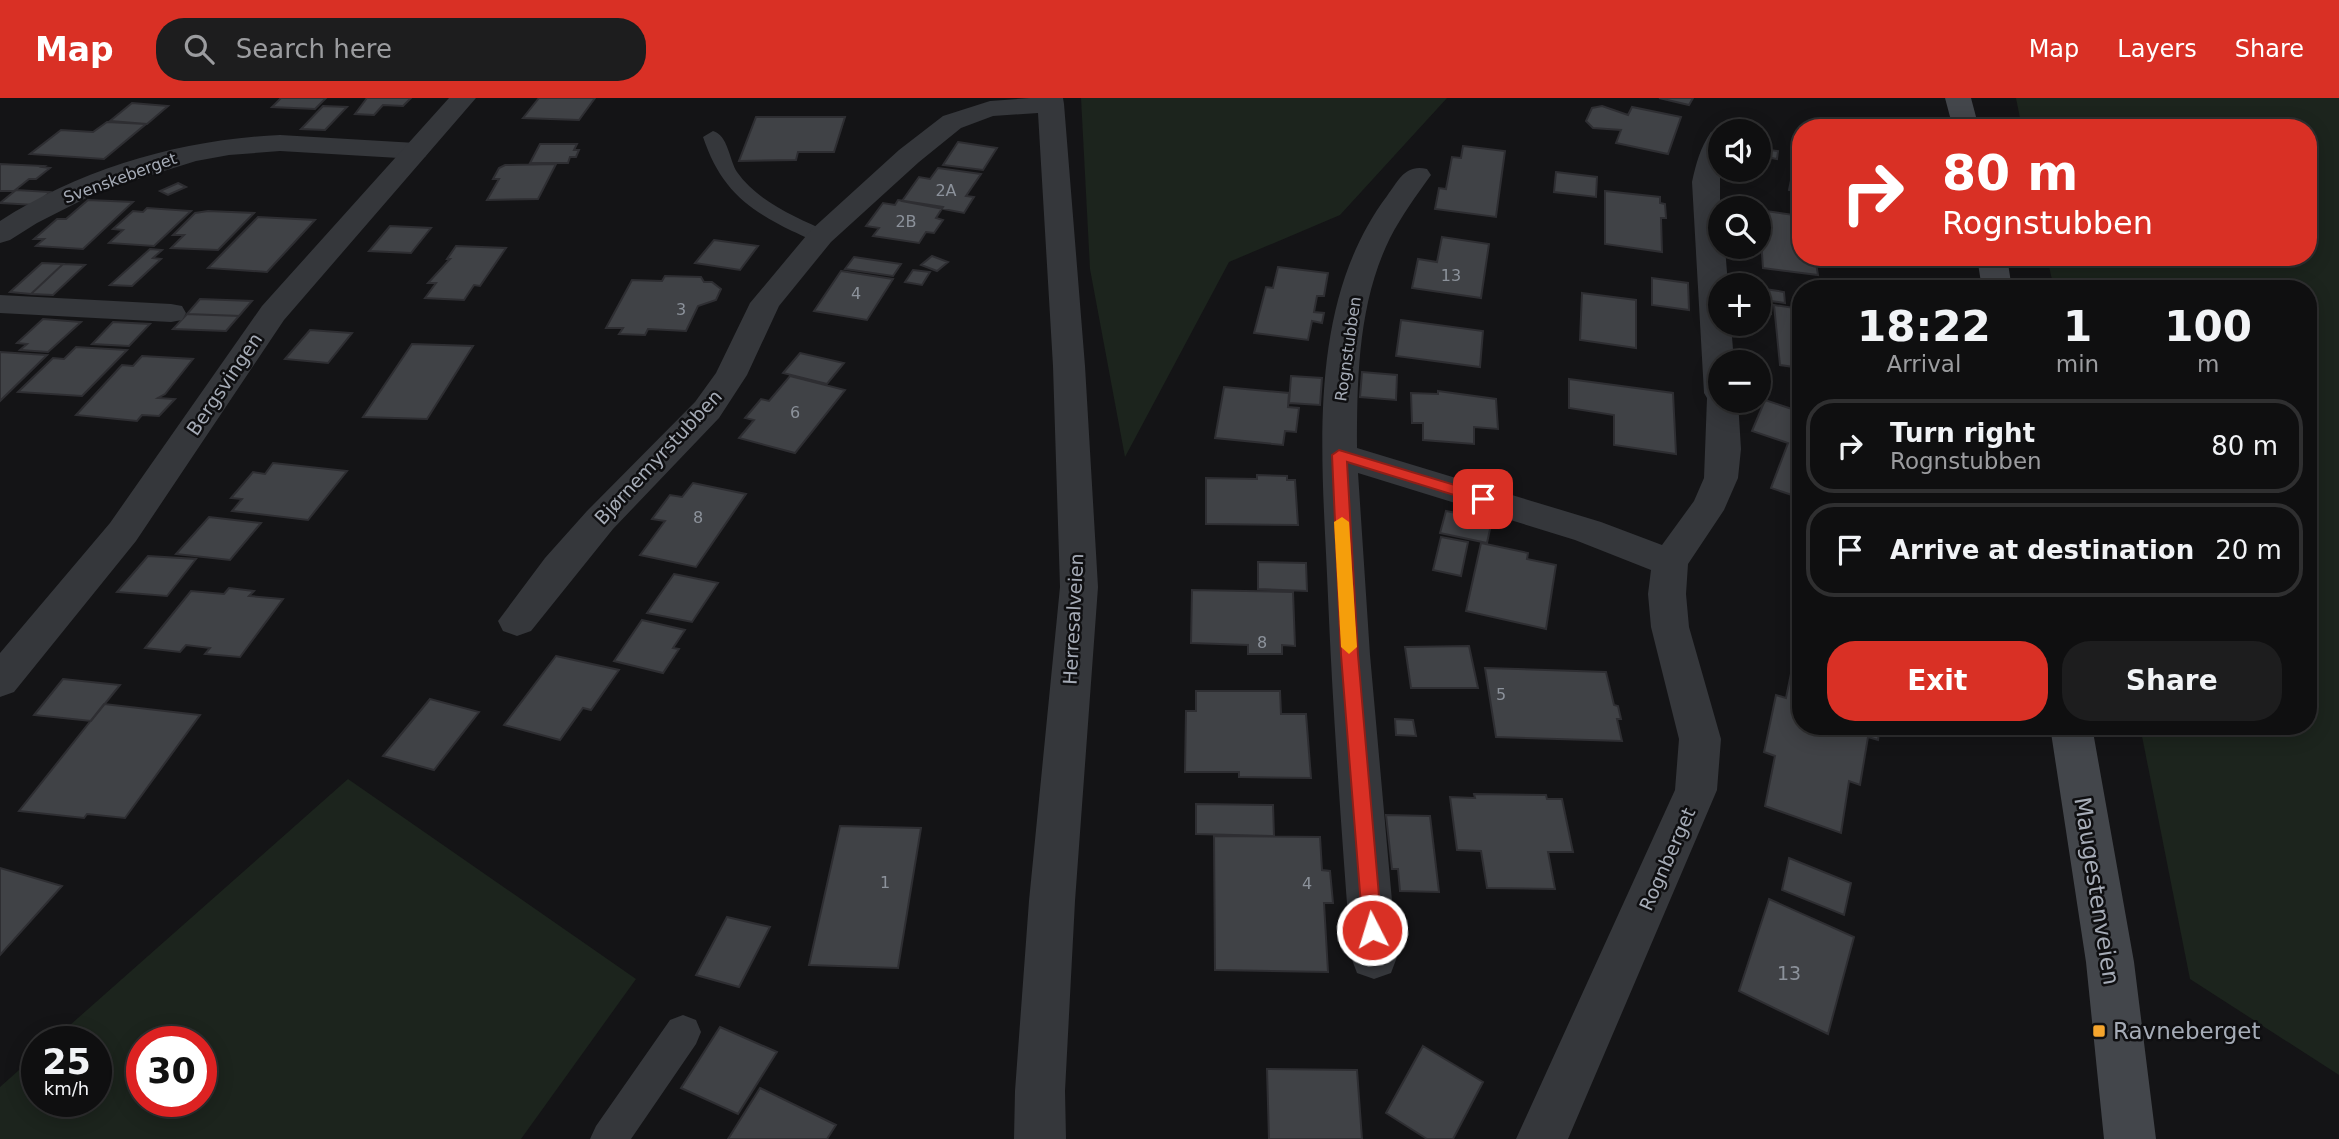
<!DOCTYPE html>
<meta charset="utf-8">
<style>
:root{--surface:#0f0f10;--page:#1d1d1e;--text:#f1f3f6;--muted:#9b9c9f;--line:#2f2f30;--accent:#d93025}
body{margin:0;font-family:"DejaVu Sans",sans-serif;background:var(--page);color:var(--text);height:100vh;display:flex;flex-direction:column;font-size:26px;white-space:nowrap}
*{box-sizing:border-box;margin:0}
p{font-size:23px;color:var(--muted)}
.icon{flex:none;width:38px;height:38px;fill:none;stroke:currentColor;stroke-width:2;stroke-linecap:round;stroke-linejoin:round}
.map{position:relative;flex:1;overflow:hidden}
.drawer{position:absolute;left:1792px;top:182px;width:525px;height:455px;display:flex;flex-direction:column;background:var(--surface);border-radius:28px;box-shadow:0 4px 18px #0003,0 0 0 2px var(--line)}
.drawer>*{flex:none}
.top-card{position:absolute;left:1792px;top:21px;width:525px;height:147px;border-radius:28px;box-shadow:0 4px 18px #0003,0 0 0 2px var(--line);background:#d93025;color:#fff;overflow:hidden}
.tools{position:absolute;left:1708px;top:21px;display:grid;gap:14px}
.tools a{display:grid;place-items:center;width:63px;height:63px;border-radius:50%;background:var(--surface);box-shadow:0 4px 18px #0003,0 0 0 2px var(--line);font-size:35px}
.speed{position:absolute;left:21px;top:928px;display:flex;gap:14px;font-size:35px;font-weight:700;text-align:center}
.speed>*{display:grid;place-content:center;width:91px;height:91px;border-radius:50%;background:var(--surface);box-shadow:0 4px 18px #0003,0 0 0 2px var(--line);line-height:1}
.speed small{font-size:18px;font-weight:400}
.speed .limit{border:10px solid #d22;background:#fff;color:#111}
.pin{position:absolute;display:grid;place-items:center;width:60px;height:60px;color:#fff;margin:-30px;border-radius:14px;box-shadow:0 4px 10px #0006}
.me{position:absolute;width:77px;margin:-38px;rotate:355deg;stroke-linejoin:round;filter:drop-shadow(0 0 5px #0008)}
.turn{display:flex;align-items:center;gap:24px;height:147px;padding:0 35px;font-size:32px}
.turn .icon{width:91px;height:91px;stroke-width:2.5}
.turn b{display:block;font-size:49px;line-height:60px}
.eta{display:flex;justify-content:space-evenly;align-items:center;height:119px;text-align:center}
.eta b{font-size:42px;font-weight:600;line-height:49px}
.primary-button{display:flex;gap:14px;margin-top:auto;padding:14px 35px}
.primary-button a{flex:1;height:80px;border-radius:28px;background:var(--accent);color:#fff;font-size:28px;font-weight:600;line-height:80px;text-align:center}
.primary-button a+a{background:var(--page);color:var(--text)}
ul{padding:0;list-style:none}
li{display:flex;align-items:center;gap:21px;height:94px;margin:0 14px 10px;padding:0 21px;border:4px solid var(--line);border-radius:28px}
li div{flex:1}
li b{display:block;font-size:26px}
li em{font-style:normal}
header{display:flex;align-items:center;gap:42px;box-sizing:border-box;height:98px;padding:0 35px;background:var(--accent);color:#fff}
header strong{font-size:33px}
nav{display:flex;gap:38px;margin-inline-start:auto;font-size:24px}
.search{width:490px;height:63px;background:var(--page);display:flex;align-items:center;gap:18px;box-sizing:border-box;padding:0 24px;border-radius:28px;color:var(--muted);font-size:26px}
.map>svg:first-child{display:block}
.green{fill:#1c241d;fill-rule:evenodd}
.building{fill:#404246;stroke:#2e2e32;stroke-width:2}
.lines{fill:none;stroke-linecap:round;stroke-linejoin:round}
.service{fill:#35373b;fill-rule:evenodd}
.minor{fill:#35373b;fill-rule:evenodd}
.tertiary{fill:#35373b;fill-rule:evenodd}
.secondary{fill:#43464b;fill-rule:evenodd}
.route{fill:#d93025;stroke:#8d1f18;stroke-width:2}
.slow{fill:#f59e0b}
.poi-dot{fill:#f5a52d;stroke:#0f0f11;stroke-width:2.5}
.labels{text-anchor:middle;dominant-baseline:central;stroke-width:5;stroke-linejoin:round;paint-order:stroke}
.far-street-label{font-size:16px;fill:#a6acb7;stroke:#0f0f11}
.number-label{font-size:16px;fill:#8c929b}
.street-label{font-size:19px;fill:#a6acb7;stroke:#0f0f11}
.near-number-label{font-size:19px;fill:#8c929b}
.near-street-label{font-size:23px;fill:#a6acb7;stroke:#0f0f11}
.near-poi-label{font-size:23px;fill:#a6acb7;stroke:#0f0f11;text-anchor:start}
</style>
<header>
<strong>Map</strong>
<div class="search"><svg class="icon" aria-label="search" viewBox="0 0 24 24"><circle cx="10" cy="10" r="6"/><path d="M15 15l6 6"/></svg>Search here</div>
<nav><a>Map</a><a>Layers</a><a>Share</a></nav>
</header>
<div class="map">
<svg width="2339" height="1041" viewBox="0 0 2339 1041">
<rect width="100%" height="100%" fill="#141416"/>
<path class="green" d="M1081 0H1447L1340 117 1229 164 1125 359 1090 171Z
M2016 0H2339V977L2190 881 2140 628H2308V191H2054L2047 159H2308V30H2022Z
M348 681 636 881 521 1041H0V989L37 956V1003H96V943H52ZM142 943H201V1003H142Z"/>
<path class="building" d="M281 0H326L315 11 272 9Z
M367 0H411L403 8 383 7 374 17 355 16Z
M539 0H595L579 22 523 20Z
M1659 0H1693L1689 7Z
M132 5 168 8 147 26 110 23Z
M323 8 347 9 325 32 301 31Z
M1602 8 1628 17 1632 9 1681 19 1668 56 1616 45 1621 32 1593 30 1586 23 1592 10Z
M756 19H845L834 54H798L796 62 739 63Z
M107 24 146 26 104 61 30 56 61 32 93 34Z
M958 44 997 50 983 72 943 67Z
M540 46H577L574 52H579L576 59H570L568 65H530Z
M1463 48 1505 53 1496 119 1435 111 1439 90 1446 91 1452 59 1461 60Z
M1798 48 1801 49V94L1789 92Z
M1762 51 1778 53 1777 61 1761 58Z
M0 66 44 68 42 69 50 70 36 81H29L14 93H0Z
M556 66 538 101 487 102 499 81H493L499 70 505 67Z
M938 70 981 76 966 98 974 99 964 115 902 103 919 79 930 81Z
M1556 74 1597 79 1596 99 1554 94Z
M178 85 186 89 168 97 160 93Z
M16 92 50 94 35 107 0 105Z
M1605 93 1660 99V105L1665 106 1666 120H1661L1662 154 1605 146Z
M88 102 133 104 83 151 36 148 44 141H34L57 121H66Z
M898 102 943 109 936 120 943 122 934 135 926 134 919 145 873 138 879 130 866 128 883 105 895 107Z
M147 110 191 113 154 148 109 145 123 132 113 131 133 113 143 114Z
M1759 112 1801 118V159H1815L1818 177 1763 170Z
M208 113 254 115 218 152 171 150 184 137H173L195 115Z
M258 119 315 122 267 174 208 170Z
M390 128 431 130 411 155 369 153Z
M1442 139 1489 146 1481 200 1412 190 1418 161 1437 164Z
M714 142 758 148 740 172 695 165Z
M456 148 506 150 480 188 474 187 464 202 425 200 436 185H428L450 161H447Z
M150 151 162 152 153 160 161 161 132 188 110 187Z
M932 158 948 164 937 173 921 167Z
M854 159 901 166 893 178 845 171Z
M42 165 63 166 31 196 10 194Z
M63 166 85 167 53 197 31 196Z
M1278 169 1328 175 1324 198H1317L1314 214 1324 215 1322 225 1312 223 1308 242 1254 235 1266 189 1273 190Z
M913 172 930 174 922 187 905 184Z
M841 173 893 181 867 222 814 213Z
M665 178 701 179 704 184H712L721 191 716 202 698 208 686 233 648 231 645 237 619 236 623 230H606L632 182 662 183Z
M1652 180 1688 185 1689 212 1652 207Z
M1759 190 1784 194 1785 205 1770 203 1771 216 1759 214Z
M1582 195 1636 202V250L1580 242Z
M200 201 252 203 239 218 187 216Z
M1774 207 1801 211V270L1780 267Z
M187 216 239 218 226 233 173 231Z
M43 221 81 224 48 254 20 252 27 246 17 245Z
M1401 222 1483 233 1480 269 1396 258Z
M113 224 150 226 129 248 92 246Z
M310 232 352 235 328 265 285 261Z
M412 246 473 248 427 321 363 319Z
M76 249 127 252 82 298 18 294 53 260 64 261Z
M0 254 47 257 0 303Z
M800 255 844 265 827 286 783 275Z
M142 258 193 261 165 296 158 300 175 301 159 318 142 317 137 323 76 317 122 267 133 268Z
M1362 274 1397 277 1396 302 1360 299Z
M790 278 845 292 795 355 739 340 754 322 745 320 761 301 769 303Z
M1291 278 1322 280 1320 307 1289 305Z
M1569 281 1673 295 1676 356 1614 347V317L1569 310Z
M1224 289 1289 295 1288 309 1299 310 1296 334 1285 333 1283 347 1215 340Z
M1438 293 1496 301 1498 331 1474 329V346L1423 342V325H1412L1411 295 1438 296Z
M1765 302 1801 314V400L1771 390 1788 345 1752 333Z
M273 365 347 373 308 422 232 413 242 401 231 400 253 374 265 376Z
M1257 377 1287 378V382H1295L1298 427 1206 426V380L1257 381Z
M693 385 746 396 696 469 640 457 665 423 652 421 670 397 682 399Z
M1446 413 1492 422 1487 445 1440 435Z
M209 419 261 425 230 462 176 456Z
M1441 439 1468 444 1461 478 1433 472Z
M1481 445 1528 455 1527 461 1556 467 1546 531 1466 513Z
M148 458 196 461 167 498 117 494Z
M1258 464 1306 465 1307 493 1258 491Z
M674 476 718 485 692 524 647 515Z
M229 490 254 493 249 498 283 501 240 559 205 556 210 550 186 547 180 554 145 550 191 493 224 496Z
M1192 492 1293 494 1295 548 1282 547V556H1248V547L1191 545Z
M642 522 685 532 673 550 679 551 663 575 614 563Z
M1469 548 1478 590H1411L1405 549Z
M1795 556 1801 558V628H1880L1878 642 1868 639 1860 687 1849 683 1841 735 1765 708 1775 658 1764 654 1776 597 1786 600Z
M556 558 619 572 591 612 583 610 560 642 504 627Z
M1485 570 1606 574 1614 607 1618 608 1621 621H1617L1622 643 1496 639Z
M63 581 120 587 91 623 34 617Z
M1196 593H1280L1281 616H1306L1311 680 1239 679V674H1185L1186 613H1196Z
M430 601 479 614 434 672 383 658Z
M104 606 200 617 125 720 87 716 84 720 19 713Z
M1395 621 1413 622 1416 638 1396 637Z
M1474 696 1546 697 1547 701H1562L1573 754H1548L1555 791 1487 790 1481 753 1457 752 1450 699 1475 700Z
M1196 706 1273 707 1274 738 1196 736Z
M1386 717 1430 718 1439 794 1400 793 1398 771H1392Z
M840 728 921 730 898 870 809 867Z
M1214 738 1320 739 1322 772 1330 773 1333 805H1324L1328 874 1215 872Z
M1789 760 1851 785 1844 817 1782 792Z
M0 770 62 788 0 857Z
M1769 801 1854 839 1828 936 1739 893Z
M727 819 770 829 739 889 696 877Z
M720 929 777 954 738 1016 681 990Z
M1423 948 1483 984 1453 1041H1427L1386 1015Z
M1267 971 1357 972 1362 1041H1269Z
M760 990 836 1027 827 1041H728Z"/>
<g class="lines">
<path class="service" d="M713 33C728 37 729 61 737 74 758 104 796 119 828 134L832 138 828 142C815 146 804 138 792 133 745 110 720 89 703 39Z
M683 917 696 922 701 934 696 946 631 1041H590L596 1028 670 922Z"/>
<path class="minor" d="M1030 0H1063L1064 6 1085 268 1098 489 1075 803 1065 993 1066 1041H1014L1015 993 1029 803 1060 489 1053 268 1038 15 993 18 961 30 919 64 831 144 779 208 747 277 719 320 613 431 531 533 517 538 503 533 498 523 545 460 587 413 695 304 716 275 750 205 811 132 899 52 943 18 990 3Z
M1720 32 1725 33H1720V149H1725L1728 187H1720V226H1731L1734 264H1720V303H1738L1741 351 1738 380 1724 412 1688 466 1686 496 1689 529 1721 641 1717 692 1568 1041H1516L1675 692 1679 641 1651 529 1648 496 1651 472 1575 442 1358 375 1370 557 1397 859 1391 875 1374 881 1357 875 1351 859C1342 739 1333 619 1328 499 1323 367 1303 210 1387 98 1399 82 1405 66 1427 71L1431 77C1416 98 1402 117 1390 140 1358 205 1357 280 1357 350L1601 424 1662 447 1694 403 1704 380 1707 300 1704 295 1692 84C1696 66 1700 50 1711 34Z
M280 37 416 45 425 47 429 53 425 59 416 61 280 53 229 57 196 63 100 93 37 125 10 142 0 145V123C82 70 183 41 280 37Z
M0 197 171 206 182 208 186 215 182 222 171 224 0 215Z"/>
<path class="tertiary" d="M449 0H476L284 222 136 443 14 594 0 599V555L110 425 262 208Z"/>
<path class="secondary" d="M1945 0H1971L1979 30H1953Z
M1977 159H2007L2012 191H1982Z
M2050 628H2092L2134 864 2156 1041H2104L2086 864Z"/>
</g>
<path class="route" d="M1339 352 1488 397 1490 401 1483 406 1347 364 1358 557 1382 832 1379 838 1372 840 1365 838 1363 832 1341 557 1332 357Z"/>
<path class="slow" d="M1342 419 1349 424 1357 549 1349 556 1341 549 1334 424Z"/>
<rect class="poi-dot" x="2092" y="926" width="14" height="14" rx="3.5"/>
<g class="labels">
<g class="far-street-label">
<text transform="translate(120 80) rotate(-20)">Svenskeberget</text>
<text transform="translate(1348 251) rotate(-82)">Rognstubben</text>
</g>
<g class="number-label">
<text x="946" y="92">2A</text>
<text x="906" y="123">2B</text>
<text x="1451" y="177">13</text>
<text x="856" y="195">4</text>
<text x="681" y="211">3</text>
<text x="795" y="314">6</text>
<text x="698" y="419">8</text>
<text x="1262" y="544">8</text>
<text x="1501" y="596">5</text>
<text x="885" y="784">1</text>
<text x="1307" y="785">4</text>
</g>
<g class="street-label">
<text transform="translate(224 286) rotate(-56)">Bergsvingen</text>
<text transform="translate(658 359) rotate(-47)">Bjørnemyrstubben</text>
<text transform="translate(1073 521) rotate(-87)">Herresalveien</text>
<text transform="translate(1667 761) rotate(-66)">Rognberget</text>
</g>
<g class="near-number-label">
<text x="1789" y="875">13</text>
</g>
<g class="near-street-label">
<text transform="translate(2097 793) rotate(81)">Maugestenveien</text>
</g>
<g class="near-poi-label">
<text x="2113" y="933">Ravneberget</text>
</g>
</g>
</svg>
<div class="tools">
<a><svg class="icon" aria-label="sound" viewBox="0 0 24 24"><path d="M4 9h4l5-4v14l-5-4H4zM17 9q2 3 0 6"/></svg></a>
<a><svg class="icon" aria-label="search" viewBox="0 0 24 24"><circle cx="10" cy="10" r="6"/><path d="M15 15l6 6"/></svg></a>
<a>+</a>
<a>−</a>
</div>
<div class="speed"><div>25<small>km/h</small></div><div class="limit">30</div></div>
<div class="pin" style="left:1483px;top:401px;background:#d93025"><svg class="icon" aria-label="arrive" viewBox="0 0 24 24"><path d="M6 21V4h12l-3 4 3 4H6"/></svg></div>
<svg class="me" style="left:1372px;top:832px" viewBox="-20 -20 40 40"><circle r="17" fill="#d93025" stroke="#fff" stroke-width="3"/><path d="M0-11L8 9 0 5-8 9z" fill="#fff"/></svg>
<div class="top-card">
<div class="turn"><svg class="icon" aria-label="right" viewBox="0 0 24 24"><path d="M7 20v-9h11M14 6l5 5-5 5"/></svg><div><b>80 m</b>Rognstubben</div></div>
</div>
<section class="drawer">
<div class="eta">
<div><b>18:22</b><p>Arrival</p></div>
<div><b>1</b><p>min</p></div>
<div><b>100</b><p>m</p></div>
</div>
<ul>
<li><svg class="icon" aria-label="right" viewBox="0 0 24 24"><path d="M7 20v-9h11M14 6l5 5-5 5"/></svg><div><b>Turn right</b><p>Rognstubben</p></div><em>80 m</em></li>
<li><svg class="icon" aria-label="arrive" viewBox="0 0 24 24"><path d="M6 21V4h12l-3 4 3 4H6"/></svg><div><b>Arrive at destination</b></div><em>20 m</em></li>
</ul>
<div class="primary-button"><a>Exit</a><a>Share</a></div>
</section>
</div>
